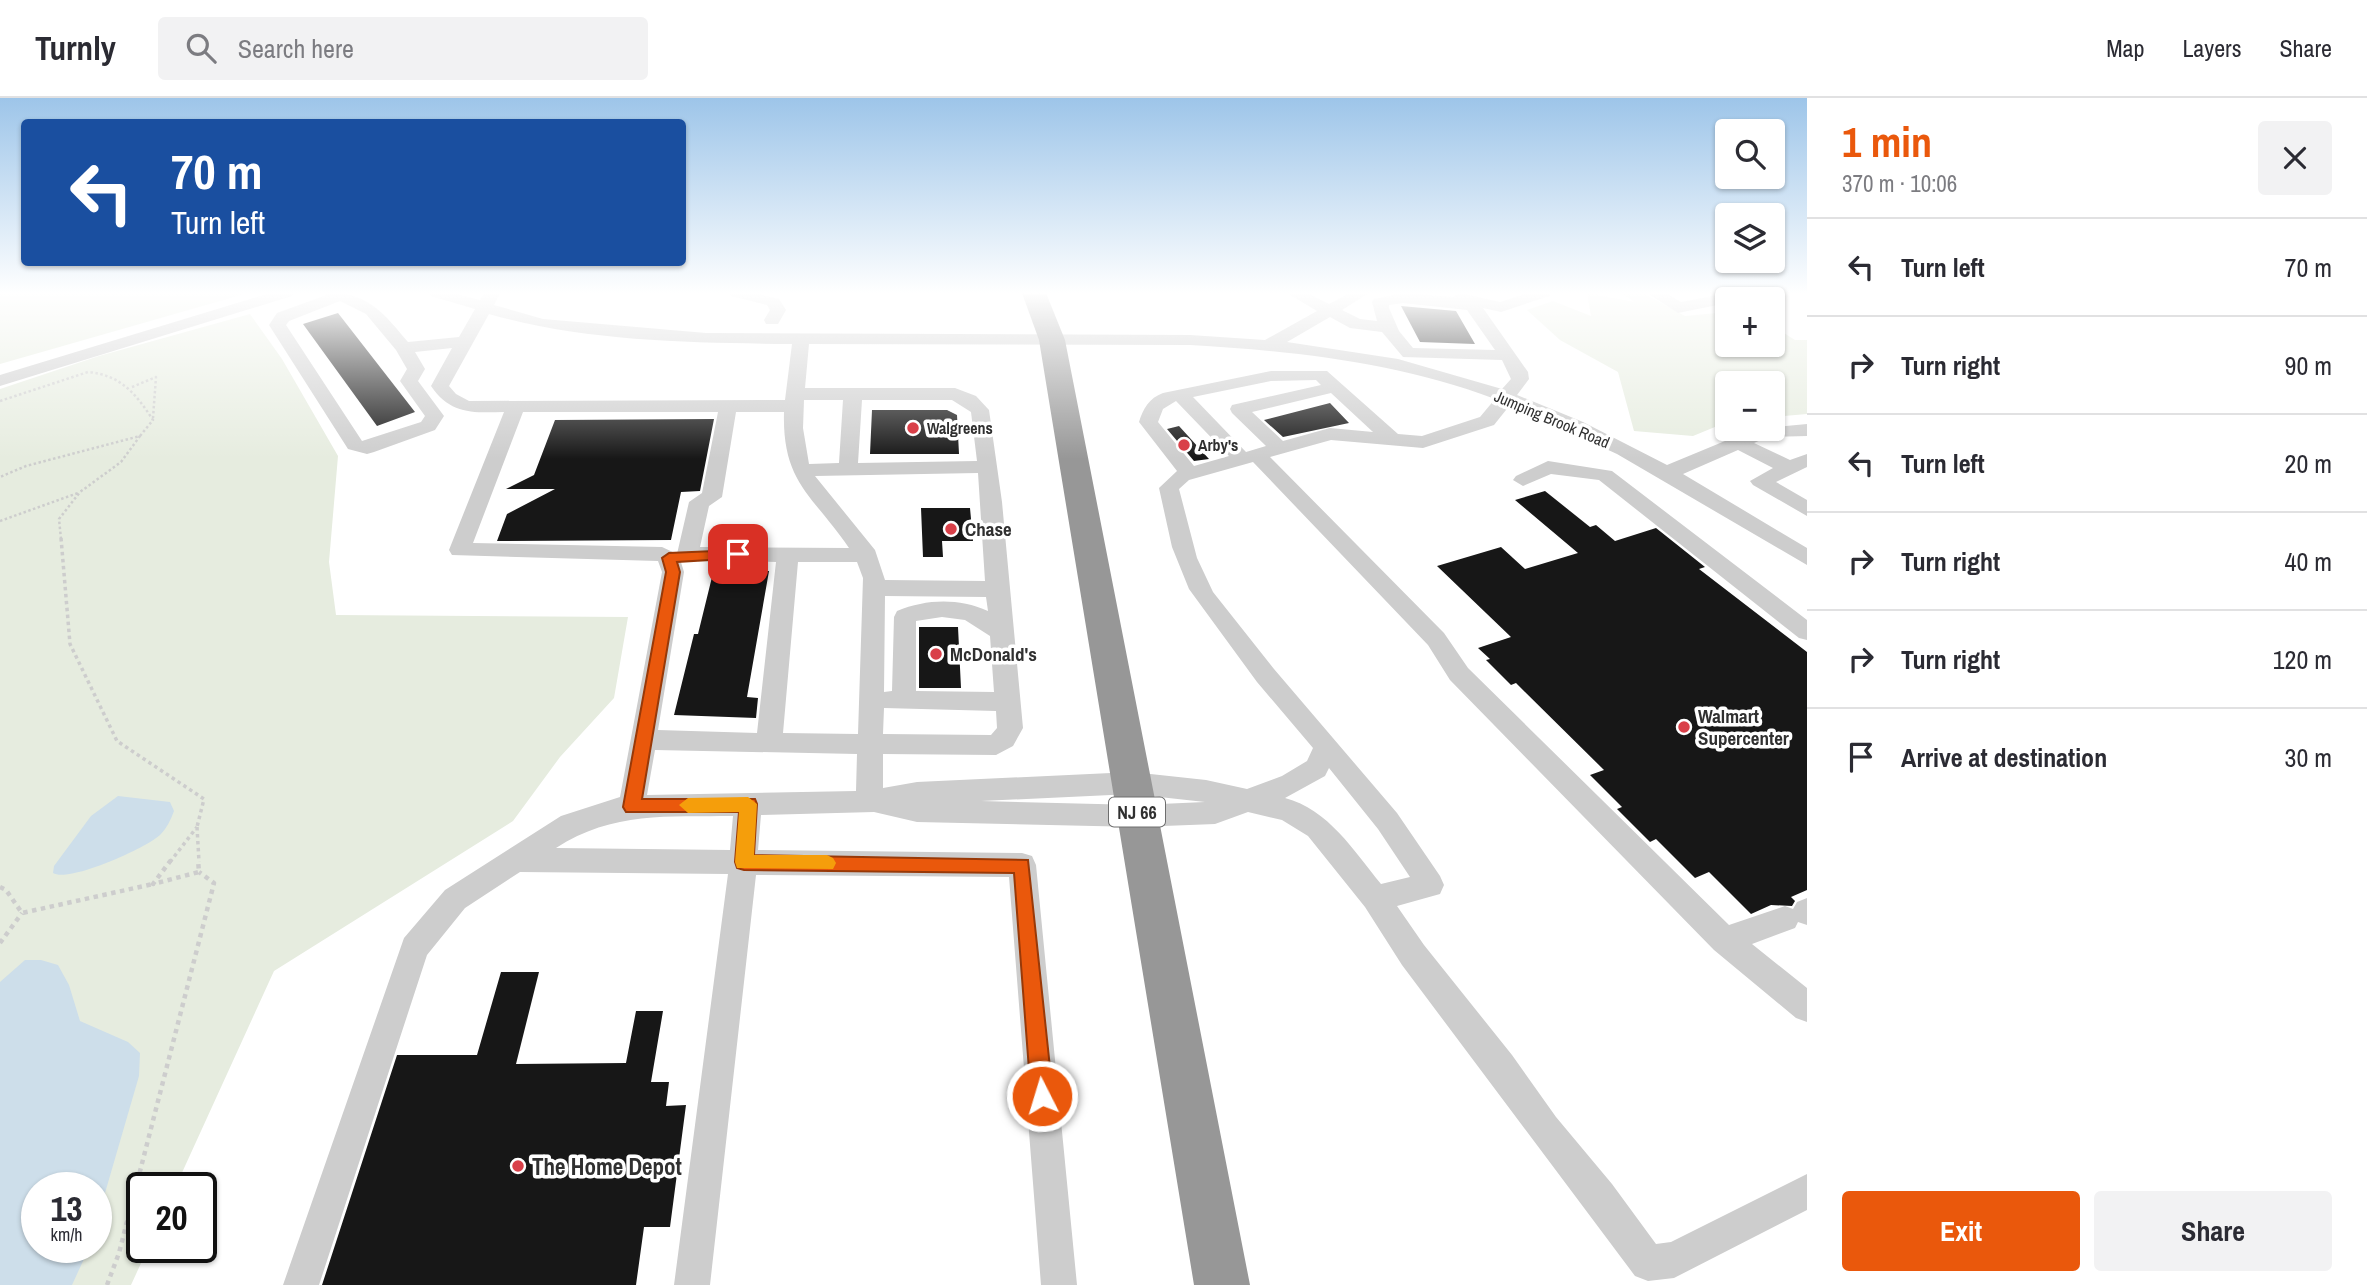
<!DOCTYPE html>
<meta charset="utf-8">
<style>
:root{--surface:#fff;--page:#f2f2f3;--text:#2b2b33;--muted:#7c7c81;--line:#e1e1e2;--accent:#ea580c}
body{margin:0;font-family:"Archivo Narrow",sans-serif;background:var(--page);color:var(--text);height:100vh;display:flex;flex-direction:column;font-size:26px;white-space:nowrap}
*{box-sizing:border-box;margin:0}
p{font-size:23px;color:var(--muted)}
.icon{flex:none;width:38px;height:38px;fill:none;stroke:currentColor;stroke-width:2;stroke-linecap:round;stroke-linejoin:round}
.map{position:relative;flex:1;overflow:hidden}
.details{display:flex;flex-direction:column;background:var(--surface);width:560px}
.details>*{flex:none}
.guide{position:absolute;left:21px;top:21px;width:665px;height:147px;border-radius:7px;box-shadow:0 2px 5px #0004;background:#1a4fa0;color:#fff;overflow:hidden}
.tools{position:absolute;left:1715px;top:21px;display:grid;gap:14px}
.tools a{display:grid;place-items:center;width:70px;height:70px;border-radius:7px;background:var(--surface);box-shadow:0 2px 5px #0004;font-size:35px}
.speed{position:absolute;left:21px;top:1074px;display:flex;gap:14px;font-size:35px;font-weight:700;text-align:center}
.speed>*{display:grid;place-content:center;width:91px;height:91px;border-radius:50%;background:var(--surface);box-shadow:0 2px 5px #0004;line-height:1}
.speed small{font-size:18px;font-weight:400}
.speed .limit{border:4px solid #111;border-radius:10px;background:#fff;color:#111}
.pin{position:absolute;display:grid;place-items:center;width:60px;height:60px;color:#fff;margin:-30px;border-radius:14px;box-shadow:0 4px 10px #0006}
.me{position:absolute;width:77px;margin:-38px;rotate:355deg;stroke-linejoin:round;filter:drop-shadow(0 0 5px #0008)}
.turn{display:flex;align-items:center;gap:24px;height:147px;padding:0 35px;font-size:32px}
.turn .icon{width:91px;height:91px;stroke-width:2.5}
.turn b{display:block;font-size:49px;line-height:60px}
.round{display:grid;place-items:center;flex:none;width:74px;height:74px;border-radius:7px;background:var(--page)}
.overview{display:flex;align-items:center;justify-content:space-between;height:119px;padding:0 35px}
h1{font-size:42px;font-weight:800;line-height:52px;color:var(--accent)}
.primary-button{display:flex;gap:14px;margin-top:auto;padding:14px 35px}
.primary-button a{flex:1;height:80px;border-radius:7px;background:var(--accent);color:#fff;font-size:28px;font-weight:800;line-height:80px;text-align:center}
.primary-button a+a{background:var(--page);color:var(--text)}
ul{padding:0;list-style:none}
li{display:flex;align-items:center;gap:21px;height:98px;padding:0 35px;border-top:2px solid var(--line)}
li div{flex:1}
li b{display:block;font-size:26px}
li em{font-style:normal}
header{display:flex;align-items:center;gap:42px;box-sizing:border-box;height:98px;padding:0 35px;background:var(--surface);border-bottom:2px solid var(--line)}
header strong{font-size:33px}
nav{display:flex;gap:38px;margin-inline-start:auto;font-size:24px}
.search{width:490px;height:63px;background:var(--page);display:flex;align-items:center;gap:18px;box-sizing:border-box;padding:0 24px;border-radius:7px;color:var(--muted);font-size:26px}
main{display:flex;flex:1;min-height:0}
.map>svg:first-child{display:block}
.green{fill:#e6ecdf;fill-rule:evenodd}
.water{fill:#cddeea}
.building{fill:#171717}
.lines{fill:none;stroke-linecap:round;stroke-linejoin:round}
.path-far2{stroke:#cdcdcd;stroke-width:2.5;stroke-dasharray:2.5 2.5;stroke-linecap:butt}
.path-far1{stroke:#cdcdcd;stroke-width:3.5;stroke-dasharray:3.5 3.5;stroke-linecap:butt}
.path{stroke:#cdcdcd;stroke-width:4.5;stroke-dasharray:4.5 4.5;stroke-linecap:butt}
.minor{fill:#cdcdcd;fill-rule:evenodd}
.highway{fill:#979797;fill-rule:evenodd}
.route{fill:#ea580c;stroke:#983908;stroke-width:2}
.slow{fill:#f59e0b}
.poi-dot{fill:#d94049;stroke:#fff;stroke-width:2.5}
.labels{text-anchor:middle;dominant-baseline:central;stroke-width:7;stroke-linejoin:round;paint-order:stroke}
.far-street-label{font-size:16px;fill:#303030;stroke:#fff}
.far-poi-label{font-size:16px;font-weight:bold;fill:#303030;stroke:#fff;text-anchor:start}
.shield{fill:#fff;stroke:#6e6e6e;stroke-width:2}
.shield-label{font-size:18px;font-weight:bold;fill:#303030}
.poi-label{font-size:19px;font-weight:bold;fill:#303030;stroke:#fff;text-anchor:start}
.near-poi-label{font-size:23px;font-weight:bold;fill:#303030;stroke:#fff;text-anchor:start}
</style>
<header>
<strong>Turnly</strong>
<div class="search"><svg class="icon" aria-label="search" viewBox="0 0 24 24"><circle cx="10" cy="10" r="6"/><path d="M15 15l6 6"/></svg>Search here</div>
<nav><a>Map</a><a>Layers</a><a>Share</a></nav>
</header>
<main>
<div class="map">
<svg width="1807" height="1187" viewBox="0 0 1807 1187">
<rect width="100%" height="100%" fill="#fff"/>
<path class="green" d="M0 195H248L0 266Z
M1587 195 1634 204 1622 195H1643L1685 218 1727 214V247H1773V228L1795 242H1807V316L1773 319V285H1727V324L1693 338 1634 333 1618 274 1560 242 1527 212 1553 203 1591 218Z
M250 216 282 261 338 358 329 464 336 517 628 519 614 600 560 659 513 723 274 873 175 1090H142V1150H148L131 1187H0V291L99 258ZM37 1090H96V1150H37Z"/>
<path class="water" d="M118 698 170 704 174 713C171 721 167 730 160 737 146 750 69 785 53 775L54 768 91 718Z
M25 862H41L58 867 69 887 80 923 128 944 140 955 139 978 96 1126V1090H37V1150H89L72 1187H0V884Z"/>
<path class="building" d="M1401 208 1456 213 1475 246 1420 244Z
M338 215 415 314 377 328 303 226Z
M1330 305 1349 325 1283 339 1264 322Z
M872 312H947L957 317 959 356H870Z
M714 321 700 393 681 394 671 442 497 443 507 416 555 391H506L534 377 555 322Z
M1179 328 1209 361 1194 363 1167 331Z
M1545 393 1590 429 1596 427 1615 443 1656 430 1705 469 1699 471 1807 554V792L1791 799 1795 803 1792 808 1771 807 1751 816 1709 774 1695 780 1656 741 1650 744 1617 711 1622 709 1590 677 1604 672 1516 585 1511 587 1486 562 1490 561 1478 550 1511 539 1437 468 1501 449 1525 471 1578 455 1515 402Z
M921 410H970L973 443H942L943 459H923Z
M720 471 769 473 747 599 758 600 756 620 674 617 694 536H698L712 479 718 480Z
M919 529H958L961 590H919Z
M501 874H539L516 966 626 965 636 913H663L651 984H669L666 1008 686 1007 670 1129H644L636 1187H322L397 957H477Z"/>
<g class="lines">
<path class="path-far2" d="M132 289 156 279 153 320
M0 303 88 274C121 277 136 296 153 322L140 338 26 368 0 379
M0 423 78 395
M61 441 59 421 80 394 121 364 140 338"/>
<path class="path-far1" d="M61 440 70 546 117 643 204 701 197 729
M197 729 199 764
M170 764 197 729"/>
<path class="path" d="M171 762 153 786 199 774 198 762
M0 789 6 792 22 815 153 786
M0 845 22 815
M107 1187 119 1155 214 785 199 774"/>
<path class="minor" d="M270 195H294L292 198 0 288V277Z
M332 195C369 195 386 218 408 244L459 239 475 211 431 198 429 195H453L480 202 484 195H500L494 207 543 221 706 235 1190 237 1265 242 1317 213 1287 195H1307L1329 206 1350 195H1369L1342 212 1360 221 1377 223 1372 204 1374 201 1403 195 1453 199 1460 195 1500 204 1528 195H1551L1549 198 1501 214 1483 210 1528 274 1529 281 1517 297 1583 324 1667 367 1754 331 1807 326V338L1768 339 1754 345 1790 362 1807 356V369L1776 384 1807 402V418L1753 387 1750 383 1773 370 1738 352 1683 376 1807 450V467L1617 356 1510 307 1494 327 1423 350 1331 342 1270 359 1444 535 1468 570 1729 827 1785 808 1793 811 1797 804 1807 800V827L1798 824 1795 830 1752 846 1807 890V924L1796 920 1714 852 1450 582 1428 547 1253 364 1189 382 1179 391 1197 460 1213 494 1274 571 1397 715 1440 778 1444 787 1440 796 1397 808 1424 847 1512 957 1556 1019 1612 1086 1656 1146 1671 1144 1807 1076V1112L1674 1180 1648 1183 1635 1178 1402 867 1365 809 1308 738 1282 722 1248 714 1215 726 1138 729 917 724 874 714 761 717 758 752 1022 755 1032 758 1036 767 1077 1187H1041L1009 779 756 777 710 1187H674L728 776 520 774 465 810 427 857 319 1187H283L404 840 445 792 561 718 620 699 662 474 658 463 452 457 449 452 504 314C472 315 450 316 431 288L452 250 415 254 425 271 418 283 444 318 435 332 374 354 367 356 348 351 269 227 277 215ZM340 203 366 216 396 252 407 271 400 283 425 318 421 324 362 343 286 227 289 223ZM1403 205 1467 212 1495 252 1413 250 1399 233 1389 210V207ZM489 216C586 244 691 245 792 246L785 302 469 303 456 296 449 288ZM1330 219 1350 230 1382 234 1403 259 1502 262 1511 281 1502 291 1398 261 1287 244ZM809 246 1190 247C1294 253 1397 264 1495 301L1480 319 1422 338 1398 336 1327 273H1271L1163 295C1149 300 1143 311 1139 324L1177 373 1159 390 1172 449 1189 491 1257 584 1313 650 1307 663 1282 678 1247 691 1206 682 1132 674 917 684 883 690V656L996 657 1013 648 1023 630 1002 404 989 312 976 298 955 290H805ZM1316 282 1321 287 1232 307 1230 311 1232 315 1266 348 1246 354 1193 299 1271 283ZM1331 295 1373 334 1330 330 1283 343 1252 314ZM804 302H843L839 365 809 366 803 330ZM862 302H952L971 314 977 363 858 365ZM1176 303 1229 358 1194 368 1158 324 1163 311ZM523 314H718L702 395 689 404 677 456 662 449 473 445ZM736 314H784C782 385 813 397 849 450L700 449 709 408 722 399ZM978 375 985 483 885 482 875 452 815 378ZM680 461 776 464 757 635 658 632 684 474ZM798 464H857L863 480 858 636 783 635ZM885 498 986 499 988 513C958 500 927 501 897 513L894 519 892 593 884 594ZM942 519 965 522 990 538 994 594 916 593V523ZM884 610 996 613 997 630 991 637 883 636ZM655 652 857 656 856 693 647 697ZM1329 670 1378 731 1410 779 1381 786C1354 753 1328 711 1285 700L1325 678ZM1132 696 1205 704 1138 707 981 703ZM733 718 730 752 556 750C613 713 668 719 733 718Z
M729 195H755L779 201 786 212 778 226H766L764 222 770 212 767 207 731 198Z
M1647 195H1666L1681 204 1729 195H1760L1745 201H1727V205L1678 215Z
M1548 363 1612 373 1807 522V542L1799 540 1599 382 1551 376 1523 388 1513 382 1516 378Z"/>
<path class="highway" d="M1022 195H1046L1065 242 1250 1187H1194L1039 242Z"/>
</g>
<linearGradient id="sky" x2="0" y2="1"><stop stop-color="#9dc5e9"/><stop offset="0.54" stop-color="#fff"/><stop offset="1" stop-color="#fff" stop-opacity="0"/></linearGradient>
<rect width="1807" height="361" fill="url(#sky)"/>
<path class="route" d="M738 452 745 456 743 460 677 464 680 474 642 701H755L757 706 754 757 1028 762 1053 998 1050 1005 1042 1008 1035 1005 1031 998 1014 775 744 772 737 770 735 764 739 714H626L623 709 666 474 662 460 669 455Z"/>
<path class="slow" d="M748 699 757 706 754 757H827L833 760 836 765 833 771 737 770 735 764 739 714 688 715 679 707 688 700Z"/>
<g class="poi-dot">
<circle cx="913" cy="330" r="7"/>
<circle cx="1184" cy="347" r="7"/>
<circle cx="951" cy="431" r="7"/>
<circle cx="936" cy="556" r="7"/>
<circle cx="1684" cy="629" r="7"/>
<circle cx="518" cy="1068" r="7"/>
</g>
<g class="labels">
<g class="far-street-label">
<text transform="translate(1552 321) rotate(23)">Jumping Brook Road</text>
</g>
<g class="far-poi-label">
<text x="927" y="330">Walgreens</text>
<text x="1198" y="347">Arby's</text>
</g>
<rect class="shield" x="1109" y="699.5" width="56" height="29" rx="5"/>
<g class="shield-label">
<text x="1137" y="714">NJ 66</text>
</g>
<g class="poi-label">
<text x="965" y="431">Chase</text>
<text x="950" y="556">McDonald's</text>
<text x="1698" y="618">Walmart<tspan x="1698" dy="22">Supercenter</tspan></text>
</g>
<g class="near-poi-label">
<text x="532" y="1068">The Home Depot</text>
</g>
</g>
</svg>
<div class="tools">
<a><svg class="icon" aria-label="search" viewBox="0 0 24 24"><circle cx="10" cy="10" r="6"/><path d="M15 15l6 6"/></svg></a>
<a><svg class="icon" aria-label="layers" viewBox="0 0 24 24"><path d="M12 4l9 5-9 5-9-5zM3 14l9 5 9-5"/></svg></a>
<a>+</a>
<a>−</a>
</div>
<div class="speed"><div>13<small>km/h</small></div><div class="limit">20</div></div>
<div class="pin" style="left:738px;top:456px;background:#d93025"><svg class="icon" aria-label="arrive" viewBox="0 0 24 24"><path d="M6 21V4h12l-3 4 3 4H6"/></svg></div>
<svg class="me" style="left:1042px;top:998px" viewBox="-20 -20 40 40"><circle r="17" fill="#ea580c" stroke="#fff" stroke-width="3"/><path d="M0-11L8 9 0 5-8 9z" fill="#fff"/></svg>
<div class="guide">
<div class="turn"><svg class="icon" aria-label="left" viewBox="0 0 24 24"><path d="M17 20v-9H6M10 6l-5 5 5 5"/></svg><div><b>70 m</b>Turn left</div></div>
</div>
</div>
<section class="details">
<div class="overview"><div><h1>1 min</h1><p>370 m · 10:06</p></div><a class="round"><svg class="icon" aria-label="close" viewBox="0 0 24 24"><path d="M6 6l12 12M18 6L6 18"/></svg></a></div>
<ul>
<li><svg class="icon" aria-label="left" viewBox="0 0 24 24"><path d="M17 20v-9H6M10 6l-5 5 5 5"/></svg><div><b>Turn left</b></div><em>70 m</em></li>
<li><svg class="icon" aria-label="right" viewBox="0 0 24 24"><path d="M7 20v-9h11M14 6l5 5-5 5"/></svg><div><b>Turn right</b></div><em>90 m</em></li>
<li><svg class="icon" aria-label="left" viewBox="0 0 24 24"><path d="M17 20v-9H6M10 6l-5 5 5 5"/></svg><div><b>Turn left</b></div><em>20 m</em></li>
<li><svg class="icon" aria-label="right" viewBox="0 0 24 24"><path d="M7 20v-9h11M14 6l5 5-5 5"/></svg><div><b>Turn right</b></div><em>40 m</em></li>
<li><svg class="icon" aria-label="right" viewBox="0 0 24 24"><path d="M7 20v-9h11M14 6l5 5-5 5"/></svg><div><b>Turn right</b></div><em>120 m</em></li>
<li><svg class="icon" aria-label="arrive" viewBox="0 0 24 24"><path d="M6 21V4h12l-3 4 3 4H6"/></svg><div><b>Arrive at destination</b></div><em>30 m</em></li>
</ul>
<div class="primary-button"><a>Exit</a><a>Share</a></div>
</section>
</main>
